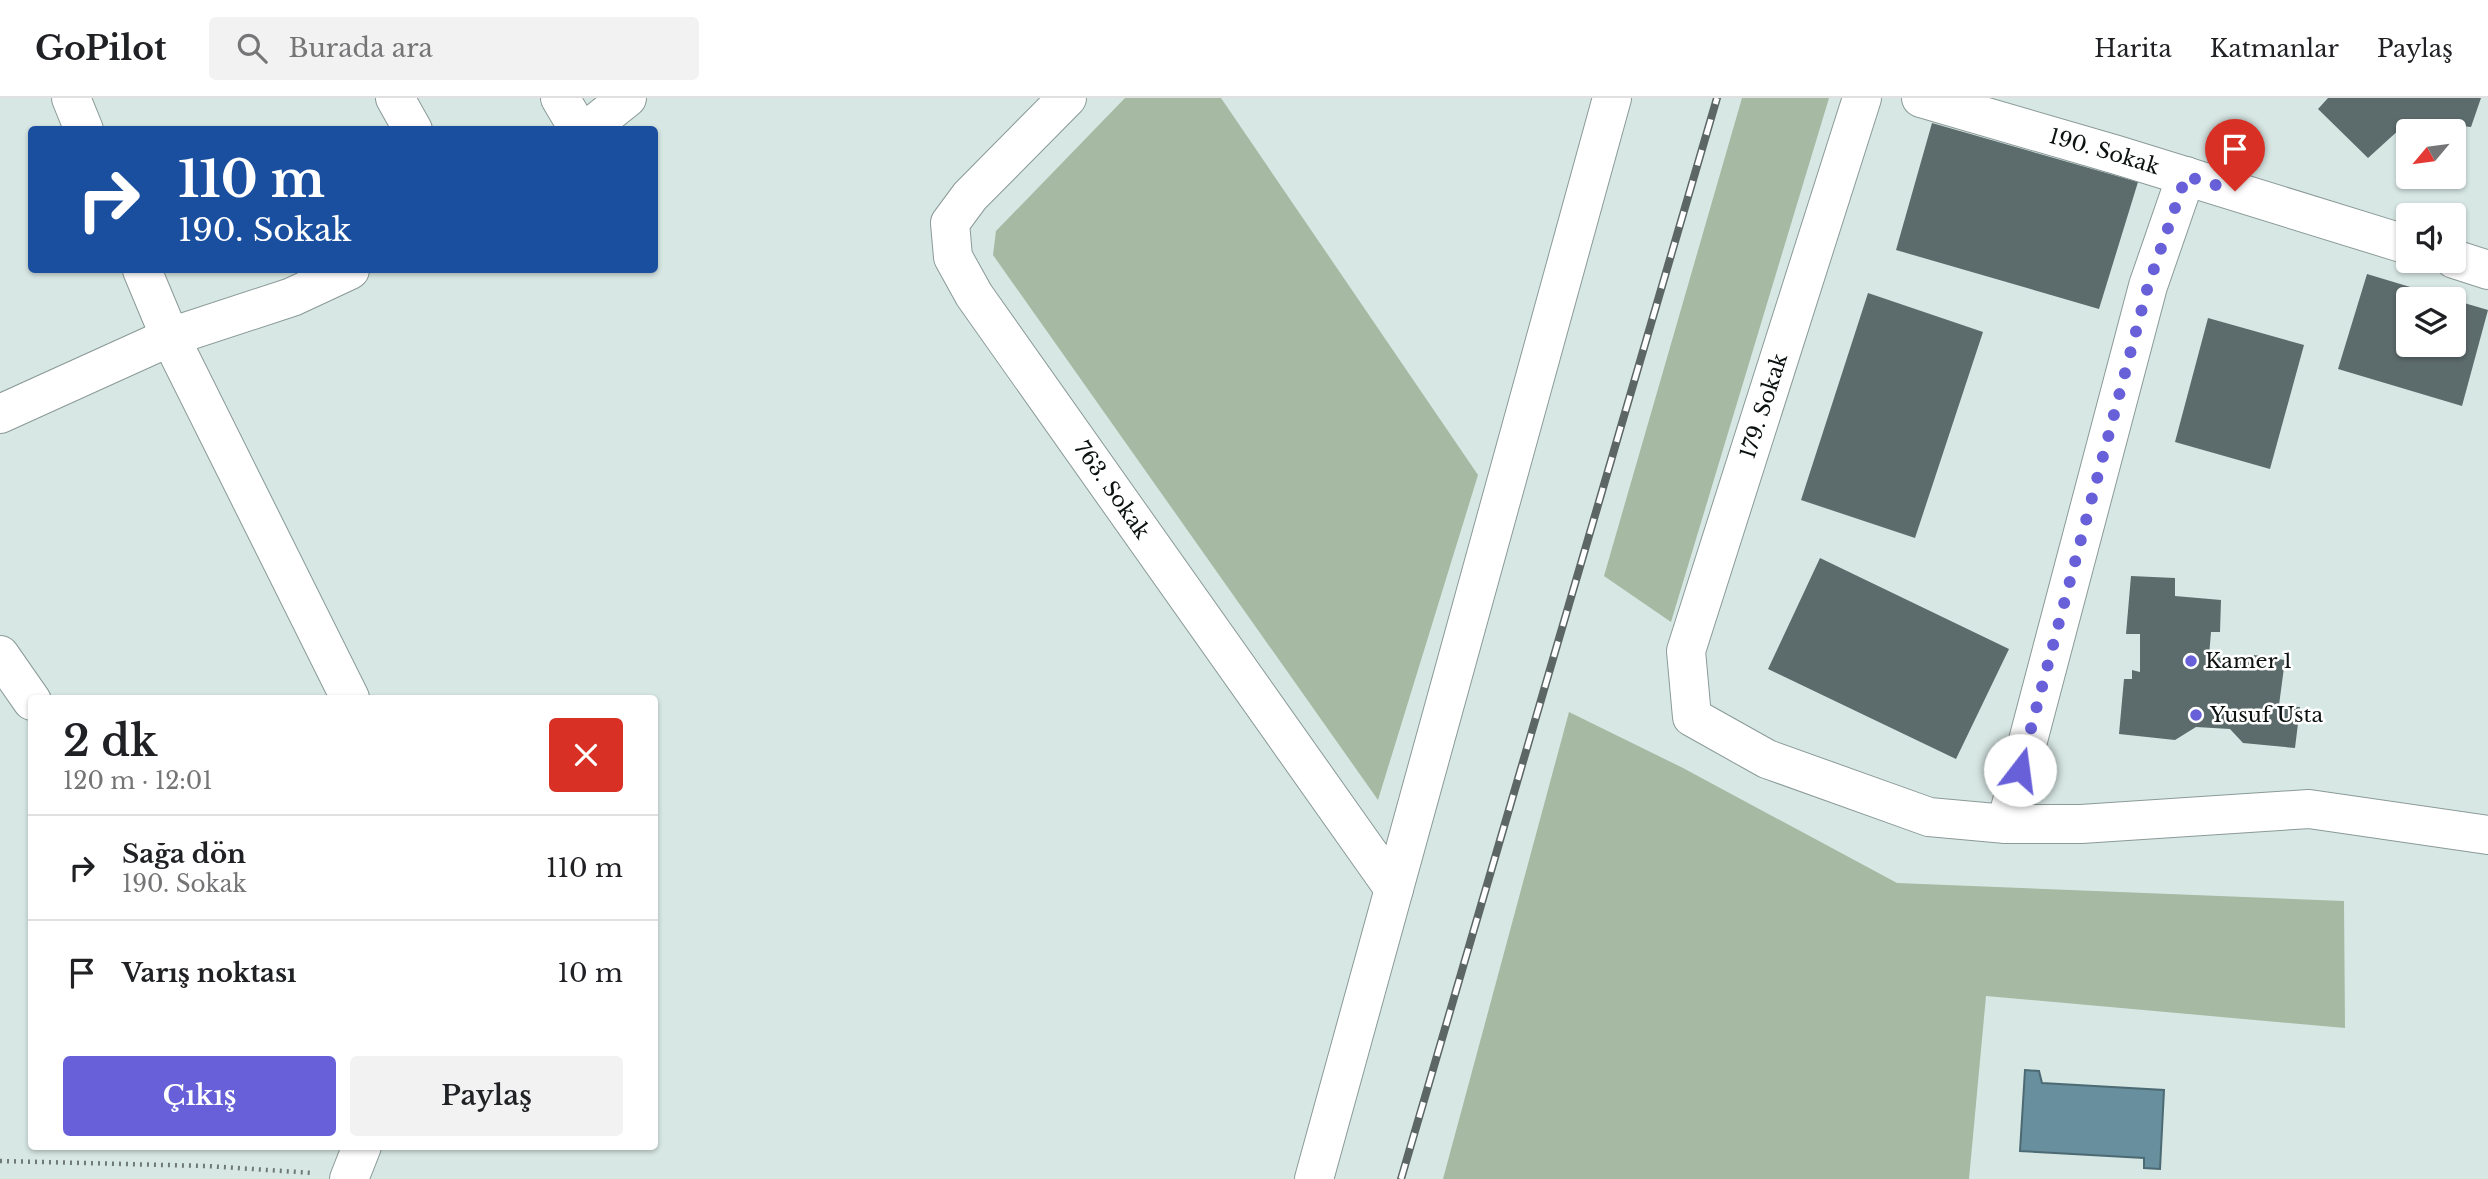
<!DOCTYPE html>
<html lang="tr">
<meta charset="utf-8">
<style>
:root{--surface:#fff;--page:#f2f2f2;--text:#202124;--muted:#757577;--line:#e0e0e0;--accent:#6760d9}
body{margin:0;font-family:"Libre Baskerville",serif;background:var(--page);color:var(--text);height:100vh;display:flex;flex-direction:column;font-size:26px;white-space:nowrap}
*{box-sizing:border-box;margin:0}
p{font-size:23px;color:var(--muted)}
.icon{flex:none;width:38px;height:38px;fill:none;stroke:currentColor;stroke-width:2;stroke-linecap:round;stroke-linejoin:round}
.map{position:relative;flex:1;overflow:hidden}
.sheet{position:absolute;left:28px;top:597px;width:630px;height:455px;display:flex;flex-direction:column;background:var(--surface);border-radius:7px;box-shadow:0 2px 5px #0004}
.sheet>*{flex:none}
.banner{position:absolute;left:28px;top:28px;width:630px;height:147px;border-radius:7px;box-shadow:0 2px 5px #0004;background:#1a4fa0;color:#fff;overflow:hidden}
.needle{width:46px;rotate:241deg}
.buttons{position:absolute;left:2396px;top:21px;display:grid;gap:14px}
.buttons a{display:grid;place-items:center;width:70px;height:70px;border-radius:7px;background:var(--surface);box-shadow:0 2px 5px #0004;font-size:35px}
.pin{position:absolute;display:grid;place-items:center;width:60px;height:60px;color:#fff;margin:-72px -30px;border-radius:50% 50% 50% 0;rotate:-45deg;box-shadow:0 0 7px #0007}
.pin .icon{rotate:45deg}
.me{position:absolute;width:77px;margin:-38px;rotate:15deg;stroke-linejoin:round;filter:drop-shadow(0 0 5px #0008)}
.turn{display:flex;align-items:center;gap:24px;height:147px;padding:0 35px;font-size:32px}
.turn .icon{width:91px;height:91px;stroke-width:2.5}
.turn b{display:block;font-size:49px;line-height:60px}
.round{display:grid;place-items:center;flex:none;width:74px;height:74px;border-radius:7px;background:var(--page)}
.head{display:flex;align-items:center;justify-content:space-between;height:119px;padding:0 35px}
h1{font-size:42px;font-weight:600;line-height:52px}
.button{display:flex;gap:14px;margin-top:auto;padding:14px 35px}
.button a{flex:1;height:80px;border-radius:7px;background:var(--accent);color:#fff;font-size:28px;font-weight:600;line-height:80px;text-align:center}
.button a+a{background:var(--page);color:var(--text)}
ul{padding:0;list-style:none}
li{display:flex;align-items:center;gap:21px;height:105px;padding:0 35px;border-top:2px solid var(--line)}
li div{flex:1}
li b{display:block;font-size:26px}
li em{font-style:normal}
header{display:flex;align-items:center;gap:42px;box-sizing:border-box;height:98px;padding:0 35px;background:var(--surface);border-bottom:2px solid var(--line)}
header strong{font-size:33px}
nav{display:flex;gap:38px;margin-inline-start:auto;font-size:24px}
.search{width:490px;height:63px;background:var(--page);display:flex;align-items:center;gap:18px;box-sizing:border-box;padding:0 24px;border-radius:7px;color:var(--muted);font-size:26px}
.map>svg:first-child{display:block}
.green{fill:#a5b9a3}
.water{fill:#688f9d;stroke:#4c6a73;stroke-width:2}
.building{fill:#5c6b6c}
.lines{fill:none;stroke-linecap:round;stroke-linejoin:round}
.minor-casing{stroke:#8a9a97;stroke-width:40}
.path{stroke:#6f7a78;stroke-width:4.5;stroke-dasharray:2 5;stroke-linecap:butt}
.minor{stroke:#fff;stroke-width:38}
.rail-casing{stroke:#5c6665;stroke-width:8}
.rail{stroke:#fff;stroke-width:5;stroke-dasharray:16;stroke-linecap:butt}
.route{stroke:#6760d9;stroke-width:12;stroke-dasharray:0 21.6}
.poi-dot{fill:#6760d9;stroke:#fff;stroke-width:2.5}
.labels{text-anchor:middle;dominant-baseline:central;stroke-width:5;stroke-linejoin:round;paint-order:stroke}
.street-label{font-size:21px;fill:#0c1211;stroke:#fff}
.poi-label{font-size:21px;fill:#0c1211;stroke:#fff;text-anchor:start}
</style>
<header>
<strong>GoPilot</strong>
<div class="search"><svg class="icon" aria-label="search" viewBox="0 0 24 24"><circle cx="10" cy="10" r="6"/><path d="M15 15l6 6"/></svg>Burada ara</div>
<nav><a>Harita</a><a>Katmanlar</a><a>Paylaş</a></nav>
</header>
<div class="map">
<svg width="2488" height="1081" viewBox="0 0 2488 1081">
<rect width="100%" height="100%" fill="#d7e7e4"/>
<path class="green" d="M1125 0H1221L1478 377 1378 702 993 157 996 133Z
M1742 0H1829L1671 524 1604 478Z
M1569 614 1683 670 1897 785 2344 803 2345 930 1986 898 1969 1081H1443Z"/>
<path class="water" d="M2025 972 2039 973 2042 985 2164 992 2160 1071 2144 1070V1060L2020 1053Z"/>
<path class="building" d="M2328 0H2481L2471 29 2425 24 2401 30 2368 60 2318 11Z
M1932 25 2138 84 2099 211 1896 152Z
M2367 176 2450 201H2408V247H2454V202L2488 212 2462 308 2338 271Z
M1868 195 1983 234 1915 440 1801 402Z
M2208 220 2304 247 2270 371 2175 344Z
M1820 460 2009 551 1956 661 1768 571Z
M2131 478 2175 480V498L2221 502 2220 534H2211L2209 558 2253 565 2254 557 2285 562 2279 607 2300 609 2295 650 2243 645 2230 631 2196 629 2175 642 2119 636 2124 581H2132V572L2140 574V536H2126Z"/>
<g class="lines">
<g class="minor-casing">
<g id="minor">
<path d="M71 0 84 32"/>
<path d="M395 0 413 32"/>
<path d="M560 0 579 32"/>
<path id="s1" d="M1067 0 970 98 950 125 953 159 974 197 1394 791"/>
<path d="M1862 0 1686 553 1692 619 1767 661 1929 719 2006 726H2081L2309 711 2488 737"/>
<path id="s2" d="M1921 0 2117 57 2408 147"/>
<path d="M587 32 627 0"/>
<path d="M2454 161 2488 172"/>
<path d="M142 172 170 239 350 600"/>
<path d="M0 316 170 239 292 199 350 172"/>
<path d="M0 557 32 603"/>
<path d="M2006 726 2148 188 2186 78"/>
<path d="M349 1081 362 1048"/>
<path d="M1314 1081 1612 0"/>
</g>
</g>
<path class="path" d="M0 1063 207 1068 313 1075"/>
<use href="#minor" class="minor"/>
<g class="rail-casing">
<path id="rail" d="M1401 1081 1717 0"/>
</g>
<use href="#rail" class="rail"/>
</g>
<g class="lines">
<path class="route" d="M2020 672 2148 188 2186 78 2235 93"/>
</g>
<g class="poi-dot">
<circle cx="2191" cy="563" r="7"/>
<circle cx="2196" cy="617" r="7"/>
</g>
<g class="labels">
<g class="street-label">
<text stroke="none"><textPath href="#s2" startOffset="191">190. Sokak</textPath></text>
<text transform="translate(1764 308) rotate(-72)">179. Sokak</text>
<text stroke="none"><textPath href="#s1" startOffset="488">763. Sokak</textPath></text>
</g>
<g class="poi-label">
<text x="2205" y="563">Kamer 1</text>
<text x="2210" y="617">Yusuf Usta</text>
</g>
</g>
</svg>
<div class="buttons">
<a><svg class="needle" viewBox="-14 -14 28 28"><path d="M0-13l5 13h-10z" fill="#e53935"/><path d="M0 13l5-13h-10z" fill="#757577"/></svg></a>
<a><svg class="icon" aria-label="sound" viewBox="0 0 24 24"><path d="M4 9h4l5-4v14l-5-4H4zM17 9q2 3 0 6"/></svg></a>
<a><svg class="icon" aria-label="layers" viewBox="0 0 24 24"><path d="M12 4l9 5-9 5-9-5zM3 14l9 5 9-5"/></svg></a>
</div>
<div class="pin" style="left:2235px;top:93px;background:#d93025"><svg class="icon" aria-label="arrive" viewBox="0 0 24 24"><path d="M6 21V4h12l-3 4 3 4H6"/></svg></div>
<svg class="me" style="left:2020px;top:672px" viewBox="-20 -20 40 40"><circle r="19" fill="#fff"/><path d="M0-13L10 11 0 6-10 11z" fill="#6760d9"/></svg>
<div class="banner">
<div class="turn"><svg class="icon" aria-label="right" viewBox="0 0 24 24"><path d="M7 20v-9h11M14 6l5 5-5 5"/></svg><div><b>110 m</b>190. Sokak</div></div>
</div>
<section class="sheet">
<div class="head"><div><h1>2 dk</h1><p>120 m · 12:01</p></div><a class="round" style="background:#d93025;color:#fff"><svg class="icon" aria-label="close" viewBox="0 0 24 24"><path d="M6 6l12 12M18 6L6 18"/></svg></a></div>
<ul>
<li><svg class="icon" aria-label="right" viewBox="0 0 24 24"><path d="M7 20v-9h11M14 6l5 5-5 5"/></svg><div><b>Sağa dön</b><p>190. Sokak</p></div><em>110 m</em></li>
<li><svg class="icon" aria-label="arrive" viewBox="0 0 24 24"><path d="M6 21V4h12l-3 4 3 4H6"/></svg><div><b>Varış noktası</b></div><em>10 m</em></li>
</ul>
<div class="button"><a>Çıkış</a><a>Paylaş</a></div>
</section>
</div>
